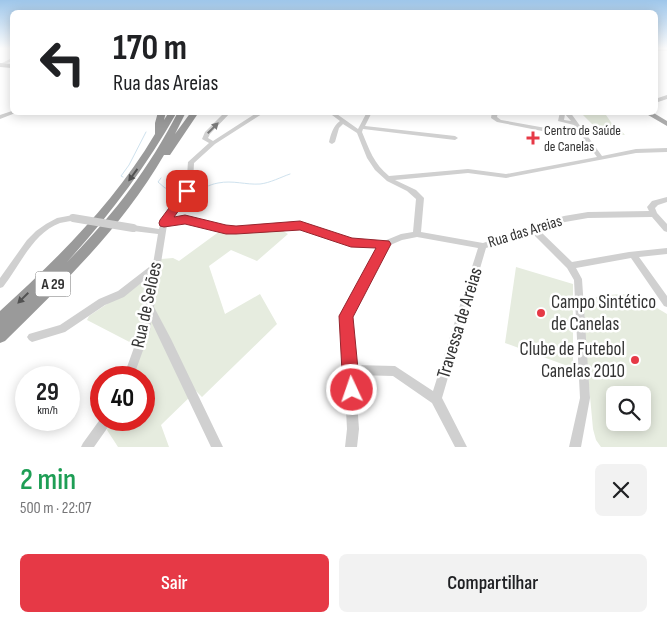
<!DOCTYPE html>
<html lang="pt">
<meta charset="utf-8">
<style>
:root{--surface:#fff;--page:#f2f2f2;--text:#202124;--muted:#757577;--accent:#e63946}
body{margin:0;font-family:"Sofia Sans Condensed",sans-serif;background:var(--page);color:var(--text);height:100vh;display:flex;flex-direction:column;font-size:19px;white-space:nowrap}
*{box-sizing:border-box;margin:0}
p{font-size:16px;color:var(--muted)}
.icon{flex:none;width:28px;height:28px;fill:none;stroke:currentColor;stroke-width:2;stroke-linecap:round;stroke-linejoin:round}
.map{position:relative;height:447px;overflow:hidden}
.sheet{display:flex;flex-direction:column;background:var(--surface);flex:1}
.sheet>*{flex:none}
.banner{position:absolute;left:10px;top:10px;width:648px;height:105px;border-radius:8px;box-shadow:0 2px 12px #0003;background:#fff;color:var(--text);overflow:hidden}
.buttons{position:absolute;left:606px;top:386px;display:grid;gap:10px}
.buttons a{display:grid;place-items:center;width:45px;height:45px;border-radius:8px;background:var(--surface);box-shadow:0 2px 12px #0003;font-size:25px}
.speed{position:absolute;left:15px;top:366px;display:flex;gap:10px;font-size:25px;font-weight:700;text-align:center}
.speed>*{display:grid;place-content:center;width:65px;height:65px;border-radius:50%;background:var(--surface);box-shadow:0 2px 12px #0003;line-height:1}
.speed small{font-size:12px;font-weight:400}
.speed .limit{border:8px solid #d22;background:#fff;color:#111}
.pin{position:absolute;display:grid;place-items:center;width:42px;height:42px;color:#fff;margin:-21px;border-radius:10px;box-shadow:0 2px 8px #0006}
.me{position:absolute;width:55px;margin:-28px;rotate:357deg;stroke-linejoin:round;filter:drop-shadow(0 0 4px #0008)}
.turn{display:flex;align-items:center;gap:18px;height:105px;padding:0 20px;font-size:22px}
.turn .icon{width:65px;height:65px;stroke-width:2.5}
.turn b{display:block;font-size:35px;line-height:42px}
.round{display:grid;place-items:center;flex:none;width:52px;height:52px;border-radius:8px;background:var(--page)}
.head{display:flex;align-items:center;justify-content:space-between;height:85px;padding:0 20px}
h1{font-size:30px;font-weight:600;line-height:38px;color:#1e9e55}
.action{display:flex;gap:10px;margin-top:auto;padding:10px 20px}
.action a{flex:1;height:58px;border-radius:8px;background:var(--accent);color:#fff;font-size:20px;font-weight:600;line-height:58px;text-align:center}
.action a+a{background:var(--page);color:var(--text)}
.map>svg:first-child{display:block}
.green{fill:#e6ecdf;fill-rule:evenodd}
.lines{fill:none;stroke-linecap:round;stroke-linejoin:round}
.stream{stroke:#cfe2ee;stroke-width:1}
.minor{fill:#d0d0d0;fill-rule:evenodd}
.major{fill:#ababab;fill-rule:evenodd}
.highway{fill:#9a9a9a;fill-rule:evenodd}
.minor-bridge{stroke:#d0d0d0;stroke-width:8}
.oneway{fill:#7a7a7a}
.oneway2{fill:#525252}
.route{fill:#e63946;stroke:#96252e}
.poi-dot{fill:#e63946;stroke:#fff;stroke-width:2}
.labels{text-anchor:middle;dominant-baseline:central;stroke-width:5;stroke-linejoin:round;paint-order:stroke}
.far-poi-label{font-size:14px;fill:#333;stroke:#fff;text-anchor:start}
.shield{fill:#fff;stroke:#707070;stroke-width:1}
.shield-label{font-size:15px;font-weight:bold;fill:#333}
.street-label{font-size:16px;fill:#333;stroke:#fff}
.near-poi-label{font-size:19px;fill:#333;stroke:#fff;text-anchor:start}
.near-street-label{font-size:19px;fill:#333;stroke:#fff}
</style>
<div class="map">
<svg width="667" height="447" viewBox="0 0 667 447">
<rect width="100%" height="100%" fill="#fff"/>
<path class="green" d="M583 115H606L615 128H619L625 135 602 134Z
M280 229 288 234 257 261 231 250 209 266 225 314 260 294 277 324 202 397 196 391 161 425 169 447H118L107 430 110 420H144V378L129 377 143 349 87 320 89 316 113 300 161 259 173 258 179 261 220 231 256 232Z
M516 267 573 284V368L505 343Z
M623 294 652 305 667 314V447H601L596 440 593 429 582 309C588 294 610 295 623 294ZM615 395H642V422H615Z"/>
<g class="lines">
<path class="stream" d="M123 177 121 176 129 165 146 132
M161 178 158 182 165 188 182 190
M192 189C206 189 207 185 218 183 233 180 246 185 260 184 270 183 281 177 290 174"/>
<path class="minor" d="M655 49H667V51H655Z
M10 59H12V61L0 66V64Z
M667 95V99L655 103V99Z
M12 111V112H18L0 119V115Z
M225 112H231L210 134 208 138 213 141 258 112H265L215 144 194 163 193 183 190 191 171 219 185 217 226 227 300 222 351 240 384 241 401 234 413 232 416 199 407 191 387 181 375 170 367 158 357 133 343 124 339 128 335 142 332 144 330 143 329 142C331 134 333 126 340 121L328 112H334L358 129 367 112H372L365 126 455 136 458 138 455 140 363 129 362 132C369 149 374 164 389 176L468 169 506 174 597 157 581 135 557 134 497 122 491 118 492 112H498L497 117 501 120 557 130 578 131 574 125 558 121 560 112H570L602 156 636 149 667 148V152L636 153 506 178 468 173 395 180 416 190 424 198 421 232 483 243 564 216 588 212 649 211 647 207 652 201 667 197V202L658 205 655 208 657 213 667 224V232L664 231 652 217 588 218 565 222 539 230 572 262 629 252 667 248V254L639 257 667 296V307L664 306 631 258 576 268 582 279 590 398 581 447H569L580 398 574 280 567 268 532 233 486 248 442 398 467 447H455L432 403 393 376 355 375 359 429 357 447H345L347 429 341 316 346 305 379 247 351 246 300 228 226 233 185 223 167 225 154 307 171 339 223 447H211L151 321 150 331 133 378H123L140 331 151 275 124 297 105 305 65 332 32 342 29 340 27 337 29 334 60 325 99 299 118 291 153 264 158 234 133 231 130 230 129 228 130 226 133 225 159 229C162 214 176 204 184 191 188 182 187 171 188 162L209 143 202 139 205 132ZM565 114 571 121 564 120ZM417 237 478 248 433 391 395 366 354 365 351 316 353 309 388 246 402 240Z
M73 215 76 216 77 218 76 220C71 221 65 222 60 223 33 233 20 265 3 287L0 288V278L27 240 36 231 46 224 57 218Z
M101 418V420H113L94 447H81L83 443Z"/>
<path class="major" d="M0 63 12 64V68L0 67Z
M643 112H652L667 121V126Z"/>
<path class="highway" d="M158 112H166L164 120 169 112H177C146 167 109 216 67 262 113 215 147 172 178 112H186L175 134 191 112H199L170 155H164C123 226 63 284 5 341L0 343V311C58 258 115 202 155 134V123Z"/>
<path class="minor-bridge" d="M73 218 133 228"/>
</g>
<defs><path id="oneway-solid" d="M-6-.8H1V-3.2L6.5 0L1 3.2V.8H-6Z" transform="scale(1.25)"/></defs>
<use class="oneway" href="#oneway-solid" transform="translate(213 128) rotate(-45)"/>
<g class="oneway2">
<use href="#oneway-solid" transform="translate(133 175) rotate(126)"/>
<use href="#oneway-solid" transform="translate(23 298) rotate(135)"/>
</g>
<linearGradient id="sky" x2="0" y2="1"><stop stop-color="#9ec6ea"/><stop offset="0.44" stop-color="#fff"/><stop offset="1" stop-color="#fff" stop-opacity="0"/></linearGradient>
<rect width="667" height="110" fill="url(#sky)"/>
<path class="route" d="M187 187 193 191 174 217 185 215 226 225 236 226 300 221 352 238 389 241 391 244 353 317 360 390 357 396 352 398 346 396 343 390 339 316 376 248 351 247 300 230 236 234H226L185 224 164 227 160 226 159 223 160 220 184 188Z"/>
<g class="poi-dot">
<path d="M530.5 130.5h5v5h5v5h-5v5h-5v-5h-5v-5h5z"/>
<circle cx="541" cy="313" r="5"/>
<circle cx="635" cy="360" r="5"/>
</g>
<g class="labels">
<g class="far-poi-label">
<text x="544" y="130">Centro de Saúde<tspan x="544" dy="16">de Canelas</tspan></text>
</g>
<rect class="shield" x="35.5" y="271.5" width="35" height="25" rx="4"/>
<g class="shield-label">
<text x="53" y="284">A 29</text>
</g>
<g class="street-label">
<text transform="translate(525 232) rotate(-17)">Rua das Areias</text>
</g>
<g class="near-poi-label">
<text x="551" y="302">Campo Sintético<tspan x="551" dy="22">de Canelas</tspan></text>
<text x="625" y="349" text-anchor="end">Clube de Futebol<tspan x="625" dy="22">Canelas 2010</tspan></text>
</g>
<g class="near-street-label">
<text transform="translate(147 305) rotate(-78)">Rua de Selões</text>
<text transform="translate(460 323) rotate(-73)">Travessa de Areias</text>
</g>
</g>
</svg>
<div class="buttons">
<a><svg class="icon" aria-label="search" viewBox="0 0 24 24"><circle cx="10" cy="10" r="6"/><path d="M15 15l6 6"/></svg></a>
</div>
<div class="speed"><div>29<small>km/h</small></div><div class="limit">40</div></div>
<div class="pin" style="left:187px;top:191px;background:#d93025"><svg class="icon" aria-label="arrive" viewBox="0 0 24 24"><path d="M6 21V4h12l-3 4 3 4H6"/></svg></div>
<svg class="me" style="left:352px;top:390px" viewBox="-20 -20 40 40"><circle r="17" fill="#e63946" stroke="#fff" stroke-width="3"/><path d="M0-11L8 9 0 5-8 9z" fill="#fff"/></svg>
<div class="banner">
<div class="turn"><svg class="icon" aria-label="left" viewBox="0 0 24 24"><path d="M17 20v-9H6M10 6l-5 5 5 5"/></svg><div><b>170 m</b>Rua das Areias</div></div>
</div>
</div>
<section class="sheet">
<div class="head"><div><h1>2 min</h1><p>500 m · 22:07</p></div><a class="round"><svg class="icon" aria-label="close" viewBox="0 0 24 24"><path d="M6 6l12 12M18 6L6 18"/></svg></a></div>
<div class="action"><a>Sair</a><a>Compartilhar</a></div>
</section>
